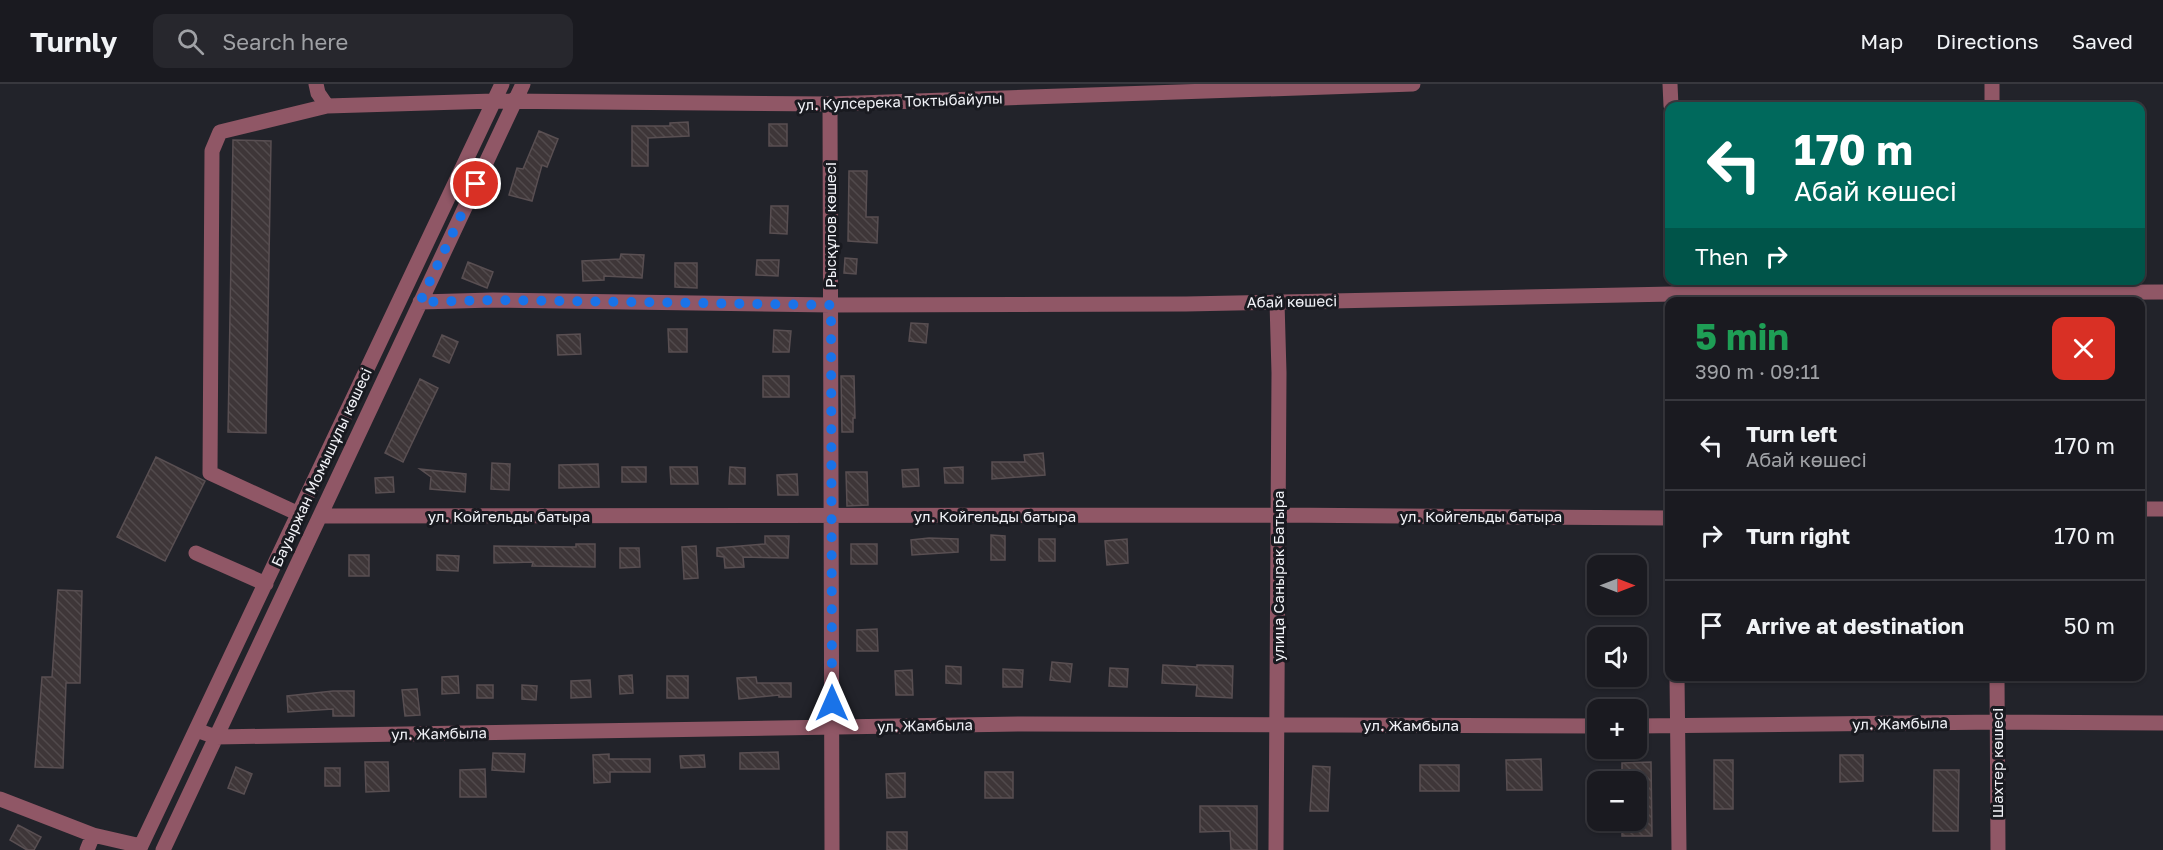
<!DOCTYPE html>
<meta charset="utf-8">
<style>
:root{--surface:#1a1a20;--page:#27272d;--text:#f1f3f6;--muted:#9fa1a5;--line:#38383e}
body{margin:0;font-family:"Golos Text",sans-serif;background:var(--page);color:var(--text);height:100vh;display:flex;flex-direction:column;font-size:22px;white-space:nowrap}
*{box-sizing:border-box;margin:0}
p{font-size:20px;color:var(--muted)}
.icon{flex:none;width:33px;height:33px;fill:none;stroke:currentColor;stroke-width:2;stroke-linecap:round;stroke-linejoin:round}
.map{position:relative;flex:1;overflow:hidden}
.details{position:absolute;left:1665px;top:213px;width:480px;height:384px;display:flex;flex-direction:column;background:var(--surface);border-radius:12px;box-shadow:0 2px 4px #0004,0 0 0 2px var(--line)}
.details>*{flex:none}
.hud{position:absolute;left:1665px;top:18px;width:480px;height:183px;border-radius:12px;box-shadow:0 2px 4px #0004,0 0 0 2px var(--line);background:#00695c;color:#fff;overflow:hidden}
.needle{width:39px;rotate:90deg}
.controls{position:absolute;left:1587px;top:471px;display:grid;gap:12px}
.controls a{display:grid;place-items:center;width:60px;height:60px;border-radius:12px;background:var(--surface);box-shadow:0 2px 4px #0004,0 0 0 2px var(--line);font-size:30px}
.pin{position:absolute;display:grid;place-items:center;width:51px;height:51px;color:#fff;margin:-26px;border:3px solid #fff;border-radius:50%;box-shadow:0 2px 6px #0007}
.me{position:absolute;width:66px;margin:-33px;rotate:0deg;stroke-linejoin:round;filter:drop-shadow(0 0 4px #0008)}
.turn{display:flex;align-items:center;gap:21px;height:126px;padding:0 30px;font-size:27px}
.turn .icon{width:78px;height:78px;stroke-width:2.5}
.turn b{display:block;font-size:42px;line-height:51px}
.then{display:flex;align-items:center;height:57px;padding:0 30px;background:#0003;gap:12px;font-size:22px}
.round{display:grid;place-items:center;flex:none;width:63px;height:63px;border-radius:12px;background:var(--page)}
.head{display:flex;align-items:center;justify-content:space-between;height:102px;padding:0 30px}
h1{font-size:36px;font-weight:700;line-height:45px;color:#1e9e55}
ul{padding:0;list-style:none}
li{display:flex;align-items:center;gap:18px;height:90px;padding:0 30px;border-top:2px solid var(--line)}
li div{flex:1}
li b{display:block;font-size:22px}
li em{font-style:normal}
header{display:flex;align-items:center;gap:36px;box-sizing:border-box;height:84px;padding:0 30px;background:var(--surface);border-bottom:2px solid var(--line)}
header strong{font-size:28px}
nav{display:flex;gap:33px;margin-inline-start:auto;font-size:21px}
.search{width:420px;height:54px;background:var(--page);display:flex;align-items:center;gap:15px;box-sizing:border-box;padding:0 21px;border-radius:12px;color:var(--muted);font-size:22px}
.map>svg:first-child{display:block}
.building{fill:url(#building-back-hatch);stroke:#594f52;stroke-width:1.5}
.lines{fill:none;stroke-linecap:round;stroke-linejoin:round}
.minor{stroke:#905766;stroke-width:15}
.route{stroke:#1a73e8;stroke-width:10;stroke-dasharray:0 18}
.labels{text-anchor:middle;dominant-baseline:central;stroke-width:6;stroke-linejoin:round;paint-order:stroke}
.street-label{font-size:15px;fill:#f1f2f7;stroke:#191a20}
</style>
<header>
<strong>Turnly</strong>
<div class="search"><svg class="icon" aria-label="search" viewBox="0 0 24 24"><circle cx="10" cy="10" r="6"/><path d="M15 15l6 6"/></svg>Search here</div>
<nav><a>Map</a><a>Directions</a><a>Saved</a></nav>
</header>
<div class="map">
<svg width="2163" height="766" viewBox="0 0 2163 766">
<defs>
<pattern id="building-back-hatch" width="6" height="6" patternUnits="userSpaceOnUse" patternTransform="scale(1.5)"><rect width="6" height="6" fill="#3e3638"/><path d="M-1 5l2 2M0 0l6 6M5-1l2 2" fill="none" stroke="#514a4c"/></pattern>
</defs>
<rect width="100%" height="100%" fill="#22232a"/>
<path class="building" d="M688 38 689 52 648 54V82H632V42H670V39Z
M769 40H787V62H769Z
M539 47 558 55 547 83 542 81 532 117 509 111 517 84 523 85Z
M233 56 271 57 266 349 228 348Z
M849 87H867L866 133H878L877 159 848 157Z
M771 122H788L787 150 770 149Z
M621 170 644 171 642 194 604 192V196L583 197 582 177 620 175Z
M845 174 857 175 856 190 844 189Z
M757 176H779L778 192 756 191Z
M468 178 493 188 487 204 462 194Z
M675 179H697V204L675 203Z
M911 239 928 240 926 259 909 257Z
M668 245H687V268H669Z
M774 246 791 247 789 268H773Z
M580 250 581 270 558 271 557 251Z
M442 251 458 258 449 279 433 272Z
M763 292H789V313H763Z
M841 292H854L855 334H853V348H842Z
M420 295 438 304 403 378 385 369Z
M1043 369 1045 391 992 395V378H1025L1024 371Z
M156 373 205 397 165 477 117 453Z
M492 379 510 380 509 406 491 405Z
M598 380 599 403 559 404V381Z
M622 383H646V398H622Z
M670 383H697L698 400H671Z
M730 383 745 384V400H729Z
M963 383V399H945L944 384Z
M420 385 466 390 465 408 430 405 431 393Z
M918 385 919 402 903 403 902 386Z
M846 388H867L868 421 847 422Z
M797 390 798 411H778L777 391Z
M393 393 394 408 376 409 375 394Z
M991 451 1005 452V476H991Z
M765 452H789L788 474 743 473 744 483 725 484 724 473 717 472V464L765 460Z
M929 454 958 455V468L912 471 911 456Z
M1039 455H1055V477H1039Z
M1127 455 1128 479 1107 481 1105 457Z
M576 460H595V483L532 482 533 478 494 479V462L576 463Z
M851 460H877V480H851Z
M696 462 698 494 684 495 682 463Z
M620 464H639L640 483 620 484Z
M349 471H369V492H349Z
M437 471 459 472 458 487 437 486Z
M58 506 82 507 80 599H66L63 684 35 683 42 593H52Z
M877 545 878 567H857V546Z
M1052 578 1072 580 1070 598 1050 596Z
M1163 581 1197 583V581L1233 582 1232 614 1196 612 1197 601 1162 599Z
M946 582 961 583V600L946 599Z
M1110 584 1128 585 1127 603 1109 602Z
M1003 585 1023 586 1022 603H1003Z
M912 586 913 611H896L895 587Z
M632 591 633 609 620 610 619 592Z
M458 592 459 609 442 610V593Z
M667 592H688V614H667Z
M756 593 757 599H791V613H779V611L739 615 737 594Z
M590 596 591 613 571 614V597Z
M477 601H493V614H477Z
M522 601 537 602 536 616 522 615Z
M417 605 420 631 405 632 402 606Z
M333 607H354V632H333V625L288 628 287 612Z
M778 668 779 685H740V669Z
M493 669 525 670 524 688 492 686Z
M609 670V675H650V688H610V698L594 699 593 671Z
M704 671 705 683 681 684 680 672Z
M1840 671H1863V697L1840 698Z
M1541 675 1542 706H1507L1506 676Z
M1714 676H1733V725H1714Z
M365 678H388L389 707 366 708Z
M1651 678 1652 752H1622V736H1636V698H1622V679Z
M1420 681H1459V707H1420Z
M1313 682 1330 683 1328 727H1310Z
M236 683 252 690 244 710 228 704Z
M325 684H340V702H325Z
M485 685 486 713H460V686Z
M1934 686H1959L1958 747H1933Z
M985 688H1013V714H985Z
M905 689V713L887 714 886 690Z
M1200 722H1257V766H1231L1230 747 1200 748Z
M18 741 41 753 34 766H27L10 756Z
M887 748H907V766H887Z"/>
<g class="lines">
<path class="minor" d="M316 0 318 9 327 22
M1670 0 1671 22
M1992 0V22
M830 20 832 766
M420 218 493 216 831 221 1186 220 1673 210 2163 208
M2140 425H2163
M299 430 210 389 212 67 220 48 327 22 494 17 830 20 1413 0
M320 432 1279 431 1670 434
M196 469 266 500
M1677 592 1679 766
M1997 592 1998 766
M1636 642 1997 638 2163 639
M196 646 216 653 1022 640 1598 642
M0 715 93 751
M87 766 93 751 141 762
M139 766 502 0
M163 766 523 0
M1276 766 1279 289 1277 218"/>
</g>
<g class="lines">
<path class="route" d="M476 100 420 218 493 216 831 221 832 619"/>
</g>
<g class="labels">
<g class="street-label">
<text transform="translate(900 17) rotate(-2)">ул. Кулсерека Токтыбайулы</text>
<text transform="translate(830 141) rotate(-90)">Рысқұлов көшесі</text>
<text transform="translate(1292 217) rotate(-1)">Абай көшесі</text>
<text transform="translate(321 383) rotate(-65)">Бауыржан Момышұлы көшесі</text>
<text x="509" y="432">ул. Койгельды батыра</text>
<text x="995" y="432">ул. Койгельды батыра</text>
<text x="1481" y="432">ул. Койгельды батыра</text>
<text transform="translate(1278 492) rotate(-90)">улица Санырак Батыра</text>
<text transform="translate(1900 639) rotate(-1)">ул. Жамбыла</text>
<text transform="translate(925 641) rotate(-1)">ул. Жамбыла</text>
<text x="1411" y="641">ул. Жамбыла</text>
<text transform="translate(439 649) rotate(-1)">ул. Жамбыла</text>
<text transform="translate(1997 679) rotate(-90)">Шахтер көшесі</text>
</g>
</g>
</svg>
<div class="controls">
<a><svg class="needle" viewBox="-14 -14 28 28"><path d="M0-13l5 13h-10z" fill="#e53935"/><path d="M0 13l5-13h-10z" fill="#9fa1a5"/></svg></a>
<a><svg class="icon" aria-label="sound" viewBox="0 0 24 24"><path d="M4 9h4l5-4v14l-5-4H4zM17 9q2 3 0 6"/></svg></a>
<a>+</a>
<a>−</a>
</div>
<div class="pin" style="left:476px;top:100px;background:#d93025"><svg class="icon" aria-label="arrive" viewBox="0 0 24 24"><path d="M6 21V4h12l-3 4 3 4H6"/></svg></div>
<svg class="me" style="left:832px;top:619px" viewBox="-20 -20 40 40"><path d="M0-17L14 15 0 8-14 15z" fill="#1a73e8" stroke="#fff" stroke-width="4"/></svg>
<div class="hud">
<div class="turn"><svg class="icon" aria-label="left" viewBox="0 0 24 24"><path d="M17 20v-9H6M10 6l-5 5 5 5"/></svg><div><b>170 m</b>Абай көшесі</div></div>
<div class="then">Then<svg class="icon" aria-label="right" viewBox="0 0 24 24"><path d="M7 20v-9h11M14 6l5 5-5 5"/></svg></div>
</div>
<section class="details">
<div class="head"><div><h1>5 min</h1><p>390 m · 09:11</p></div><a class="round" style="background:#d93025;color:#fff"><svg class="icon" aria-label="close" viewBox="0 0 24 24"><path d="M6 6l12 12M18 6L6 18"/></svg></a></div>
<ul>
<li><svg class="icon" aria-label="left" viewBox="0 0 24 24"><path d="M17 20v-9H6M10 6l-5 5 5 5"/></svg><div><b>Turn left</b><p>Абай көшесі</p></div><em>170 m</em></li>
<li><svg class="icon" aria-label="right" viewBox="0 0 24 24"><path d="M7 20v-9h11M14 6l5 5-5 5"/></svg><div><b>Turn right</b></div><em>170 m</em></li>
<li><svg class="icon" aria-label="arrive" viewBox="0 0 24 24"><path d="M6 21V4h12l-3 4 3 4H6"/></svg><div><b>Arrive at destination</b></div><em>50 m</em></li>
</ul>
</section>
</div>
